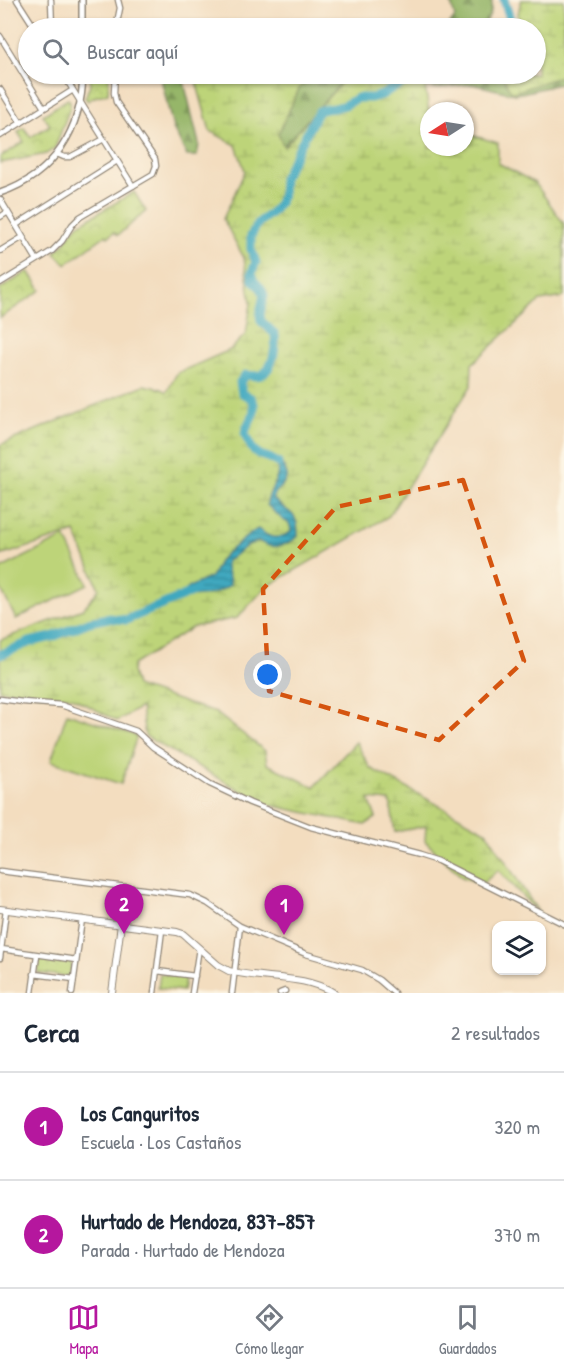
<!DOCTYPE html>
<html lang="es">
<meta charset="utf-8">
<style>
:root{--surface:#fff;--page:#f6f6f7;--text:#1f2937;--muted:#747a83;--line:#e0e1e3;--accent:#b5179e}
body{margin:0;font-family:"Patrick Hand",sans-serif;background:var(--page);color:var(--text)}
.controls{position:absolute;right:18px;bottom:18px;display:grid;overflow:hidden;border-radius:12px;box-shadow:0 2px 4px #0004}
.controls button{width:54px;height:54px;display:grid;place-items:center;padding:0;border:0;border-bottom:2px solid var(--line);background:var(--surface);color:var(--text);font:30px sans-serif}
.compass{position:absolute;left:420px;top:102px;width:54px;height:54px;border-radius:50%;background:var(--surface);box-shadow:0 2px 4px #0004;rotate:258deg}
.you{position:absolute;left:268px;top:675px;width:21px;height:21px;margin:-15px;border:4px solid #fff;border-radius:50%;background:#1a73e8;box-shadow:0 0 0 9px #1a73e833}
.badge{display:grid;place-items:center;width:39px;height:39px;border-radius:50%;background:var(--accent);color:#fff;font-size:20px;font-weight:700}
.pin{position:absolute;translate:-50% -50px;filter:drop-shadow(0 2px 3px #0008)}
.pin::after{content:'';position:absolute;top:32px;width:21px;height:18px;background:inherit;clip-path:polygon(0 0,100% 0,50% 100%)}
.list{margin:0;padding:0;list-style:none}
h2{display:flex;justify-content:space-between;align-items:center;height:78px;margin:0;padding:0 24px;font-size:26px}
h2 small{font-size:20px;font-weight:400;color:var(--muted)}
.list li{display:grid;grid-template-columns:39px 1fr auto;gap:18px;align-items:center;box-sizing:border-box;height:108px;padding:0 24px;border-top:2px solid var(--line)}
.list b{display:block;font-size:22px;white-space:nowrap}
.list p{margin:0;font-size:20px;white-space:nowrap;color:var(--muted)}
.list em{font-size:20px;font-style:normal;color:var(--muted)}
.icon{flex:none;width:33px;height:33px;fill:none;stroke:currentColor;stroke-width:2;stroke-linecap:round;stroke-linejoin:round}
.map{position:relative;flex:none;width:564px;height:993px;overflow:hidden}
.search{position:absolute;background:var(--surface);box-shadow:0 2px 4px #0004;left:18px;right:18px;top:18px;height:66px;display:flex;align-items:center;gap:15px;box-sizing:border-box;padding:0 21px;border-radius:33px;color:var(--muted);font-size:22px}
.sheet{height:294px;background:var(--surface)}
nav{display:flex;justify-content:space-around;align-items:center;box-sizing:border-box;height:84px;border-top:2px solid var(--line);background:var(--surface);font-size:16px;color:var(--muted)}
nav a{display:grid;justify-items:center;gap:3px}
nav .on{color:var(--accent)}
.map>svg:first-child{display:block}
.forest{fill:url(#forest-firs);stroke:#60704a;stroke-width:1.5}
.wetland{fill:url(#wetland-marsh);stroke:#748052;stroke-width:1.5}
.park{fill:url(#park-crowns);stroke:#748052;stroke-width:1.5}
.pitch{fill:#bdd479;stroke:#748052;stroke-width:1.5}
.water{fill:url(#water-rules);stroke:#356a75;stroke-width:1.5}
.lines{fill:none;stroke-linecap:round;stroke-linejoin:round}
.river{stroke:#3fa8bf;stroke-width:9}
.minor-casing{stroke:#8f8475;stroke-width:7}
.tertiary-casing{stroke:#8f8475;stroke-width:8}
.secondary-casing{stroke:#8f8475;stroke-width:8}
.minor{stroke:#fff;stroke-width:4.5}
.tertiary{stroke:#fff;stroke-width:5}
.secondary{stroke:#fff;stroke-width:6}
.marked{fill:none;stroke:#d5540f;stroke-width:4.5;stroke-dasharray:12 8;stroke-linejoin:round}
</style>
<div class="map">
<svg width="564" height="993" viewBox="0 0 564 993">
<defs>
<pattern id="forest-firs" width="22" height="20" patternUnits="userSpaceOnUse" patternTransform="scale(1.5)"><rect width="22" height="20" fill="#96b669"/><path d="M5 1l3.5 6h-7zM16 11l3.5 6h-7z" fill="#7b9457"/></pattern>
<pattern id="wetland-marsh" width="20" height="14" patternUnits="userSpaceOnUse" patternTransform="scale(1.5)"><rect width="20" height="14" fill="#bdd479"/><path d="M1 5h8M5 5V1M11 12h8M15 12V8" fill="none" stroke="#a3b669"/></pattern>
<pattern id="park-crowns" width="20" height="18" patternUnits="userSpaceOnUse" patternTransform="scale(1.5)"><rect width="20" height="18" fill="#bdd479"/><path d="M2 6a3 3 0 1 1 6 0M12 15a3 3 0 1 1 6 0" fill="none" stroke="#a3b669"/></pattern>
<pattern id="water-rules" width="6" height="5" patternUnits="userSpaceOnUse" patternTransform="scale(1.5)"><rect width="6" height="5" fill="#3fa8bf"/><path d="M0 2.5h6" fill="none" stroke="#35899b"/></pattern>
</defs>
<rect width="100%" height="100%" fill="#fcf5e5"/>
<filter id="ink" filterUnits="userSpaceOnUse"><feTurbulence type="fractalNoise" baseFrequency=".0167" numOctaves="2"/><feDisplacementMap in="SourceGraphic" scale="12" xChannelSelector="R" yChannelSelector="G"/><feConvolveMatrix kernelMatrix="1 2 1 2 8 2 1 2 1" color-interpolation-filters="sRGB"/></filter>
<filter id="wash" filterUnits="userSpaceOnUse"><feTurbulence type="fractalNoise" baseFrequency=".008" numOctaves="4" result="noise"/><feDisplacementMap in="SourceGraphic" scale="24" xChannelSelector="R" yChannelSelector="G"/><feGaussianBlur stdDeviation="1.35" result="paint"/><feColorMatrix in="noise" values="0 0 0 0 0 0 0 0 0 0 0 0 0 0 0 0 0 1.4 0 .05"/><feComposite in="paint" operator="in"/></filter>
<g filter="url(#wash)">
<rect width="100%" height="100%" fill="#f3ddbf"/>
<path class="forest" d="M 453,0 L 492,0 L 491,11 L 484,28 L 447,28 L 455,17 L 451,3 Z
M 564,68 L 564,83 L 522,93 L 514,94 L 472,84 L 435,88 L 427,87 L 425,74 L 536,74 Z
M 160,74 L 184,74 L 184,82 L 199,144 L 197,156 L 187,156 L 173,128 Z
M 319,74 L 349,74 L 283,147 L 278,134 L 300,87 Z"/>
<path class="wetland" d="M 521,0 L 564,0 L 564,75 L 512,93 L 504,79 L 507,74 L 536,74 L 536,28 L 521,28 L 518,14 Z
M 194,74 L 319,74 L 300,87 L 278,134 L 284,147 L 349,74 L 378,74 L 397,77 L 404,74 L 423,74 L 429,111 L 429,147 L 465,147 L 465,133 L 498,143 L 498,163 L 535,183 L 564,224 L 564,297 L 540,301 L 472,364 L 471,386 L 389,516 L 266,587 L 237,618 L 193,627 L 133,665 L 132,672 L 136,686 L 216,713 L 265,751 L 267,764 L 314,787 L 356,742 L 370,768 L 486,831 L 540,915 L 498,870 L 482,884 L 462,877 L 425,841 L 426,826 L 395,832 L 390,801 L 369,799 L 376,818 L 365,825 L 264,804 L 145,736 L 141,707 L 117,721 L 72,697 L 0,690 L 0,640 L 83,609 L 99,589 L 75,532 L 0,556 L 0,445 L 144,385 L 162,389 L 167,392 L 177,373 L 230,350 L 246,334 L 251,303 L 244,258 L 223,219 L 245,171 L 236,145 L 210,131 Z"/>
<path class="park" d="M 90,74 L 109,74 L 108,93 L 91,98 L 88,101 L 85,98 L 90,85 Z
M 68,99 L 70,101 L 70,107 L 55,148 L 46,154 L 0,163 L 0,157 L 24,142 L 18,132 L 24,128 L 31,137 L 50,125 L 43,115 Z
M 134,192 L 146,211 L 118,235 L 114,232 L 108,237 L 106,235 L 66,264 L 55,253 L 65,243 L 71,233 L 79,224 Z
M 29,271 L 41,290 L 0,318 L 0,289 Z
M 40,958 L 72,961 L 70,977 L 38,973 Z"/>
<path class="pitch" d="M 65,537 L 88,584 L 16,619 L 0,587 L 0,569 Z
M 67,713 L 137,736 L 121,784 L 51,761 Z
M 160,974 L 185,977 L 183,991 L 158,988 Z"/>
<path class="water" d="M 271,456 C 279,460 291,471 285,481 C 281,488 275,490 273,498 C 286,515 298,507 298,536 C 287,546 272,551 259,541 L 248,545 L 226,562 C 224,571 231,576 230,585 C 217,594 203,598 187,596 L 185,592 L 189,587 L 211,577 C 214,572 217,565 220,560 C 224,554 252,532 258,529 C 271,539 277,540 291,532 L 290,525 L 287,522 L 283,520 L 267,505 C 267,490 281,481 277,465 L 269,461 Z"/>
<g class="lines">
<path class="river" d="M 504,0 L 513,28
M 278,463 L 269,458 L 260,455 L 253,450 L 245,435 L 246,429 L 254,412 L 254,404 L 251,398 L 242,393 L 240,382 L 245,375 C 251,375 256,377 261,375 C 274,369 276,346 275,334 L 261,321 L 260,314 L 264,295 L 261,288 L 253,280 L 252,273 L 256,262 L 251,249 L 251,236 L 258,223 L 271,213 L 278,205 L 282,196 L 283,178 L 315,117 L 319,111 L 325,109 L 335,108 L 345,105 L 357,98 L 371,98 L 382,95 L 391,89 L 400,85 L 412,75 L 441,74
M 0,655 L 30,642 L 52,637 L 89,622 L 108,618 L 126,620 L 195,591"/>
</g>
</g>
<g filter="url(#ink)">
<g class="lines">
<g class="minor-casing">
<path id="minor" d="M 17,0 L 35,28
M 51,0 L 52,28
M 116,28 L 120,8 L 118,0
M 0,36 L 44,108
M 63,74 L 133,186
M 0,89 L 21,123
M 0,136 L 73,90
M 57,154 L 64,157 L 70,157 L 104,139
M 0,199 L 37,260
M 0,217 L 8,212
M 16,225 L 117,161
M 0,251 L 23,237
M 0,283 L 52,251 L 62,241 L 72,225 L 80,217 L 153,174 L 156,166 L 155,159 L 116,102 L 114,93 L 115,74
M 0,699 L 23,702 L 61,705 L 136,731 L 153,747 L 210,784 L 250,803 L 311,827 L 419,855 L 438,861 L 564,924
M 0,871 L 190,895 L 207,903 L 240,926 L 306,954 L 362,970 L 379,980 L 394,993
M 121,924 L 126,887
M 1,949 L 76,960
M 0,958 L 6,910
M 157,971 L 195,976
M 34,974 L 74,979
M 32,993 L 37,955
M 72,993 L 82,919
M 154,993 L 162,930
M 192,993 L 199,948
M 232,993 L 240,926
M 280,993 L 285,991"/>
</g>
<g class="tertiary-casing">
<path id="tertiary" d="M 82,0 L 82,28
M 0,193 C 54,175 82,129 83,74"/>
</g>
<g class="secondary-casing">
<path id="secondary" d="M 0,909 L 177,932 L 183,934 L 218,965 L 229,971 C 264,980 303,974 334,993
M 112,993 L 121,924"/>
</g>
<use href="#minor" class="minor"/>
<use href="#tertiary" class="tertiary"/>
<use href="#secondary" class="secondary"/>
</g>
</g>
<path class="marked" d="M 463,480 L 524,661 L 439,740 L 269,691 L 263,589 L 336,507 Z"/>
</svg>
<div class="controls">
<button><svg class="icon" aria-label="layers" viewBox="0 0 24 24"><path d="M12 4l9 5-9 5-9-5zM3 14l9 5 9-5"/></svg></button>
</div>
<svg class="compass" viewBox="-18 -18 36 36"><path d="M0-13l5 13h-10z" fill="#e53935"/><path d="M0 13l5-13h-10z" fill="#747a83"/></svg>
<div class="you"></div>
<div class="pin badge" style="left:284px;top:935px">1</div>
<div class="pin badge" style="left:124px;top:934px">2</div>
<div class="search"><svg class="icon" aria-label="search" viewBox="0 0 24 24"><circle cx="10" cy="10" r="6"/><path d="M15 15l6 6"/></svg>Buscar aquí</div>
</div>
<section class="sheet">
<h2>Cerca<small>2 resultados</small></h2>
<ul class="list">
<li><span class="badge">1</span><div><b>Los Canguritos</b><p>Escuela · Los Castaños</p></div><em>320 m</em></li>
<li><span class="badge">2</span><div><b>Hurtado de Mendoza, 837-857</b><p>Parada · Hurtado de Mendoza</p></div><em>370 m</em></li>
</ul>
</section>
<nav>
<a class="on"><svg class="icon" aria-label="map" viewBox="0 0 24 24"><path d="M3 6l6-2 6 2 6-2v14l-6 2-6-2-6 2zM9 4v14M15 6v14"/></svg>Mapa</a>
<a><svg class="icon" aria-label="directions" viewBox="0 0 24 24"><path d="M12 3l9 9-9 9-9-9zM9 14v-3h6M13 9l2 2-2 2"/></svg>Cómo llegar</a>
<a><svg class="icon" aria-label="saved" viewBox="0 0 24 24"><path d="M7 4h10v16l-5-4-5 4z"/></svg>Guardados</a>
</nav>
